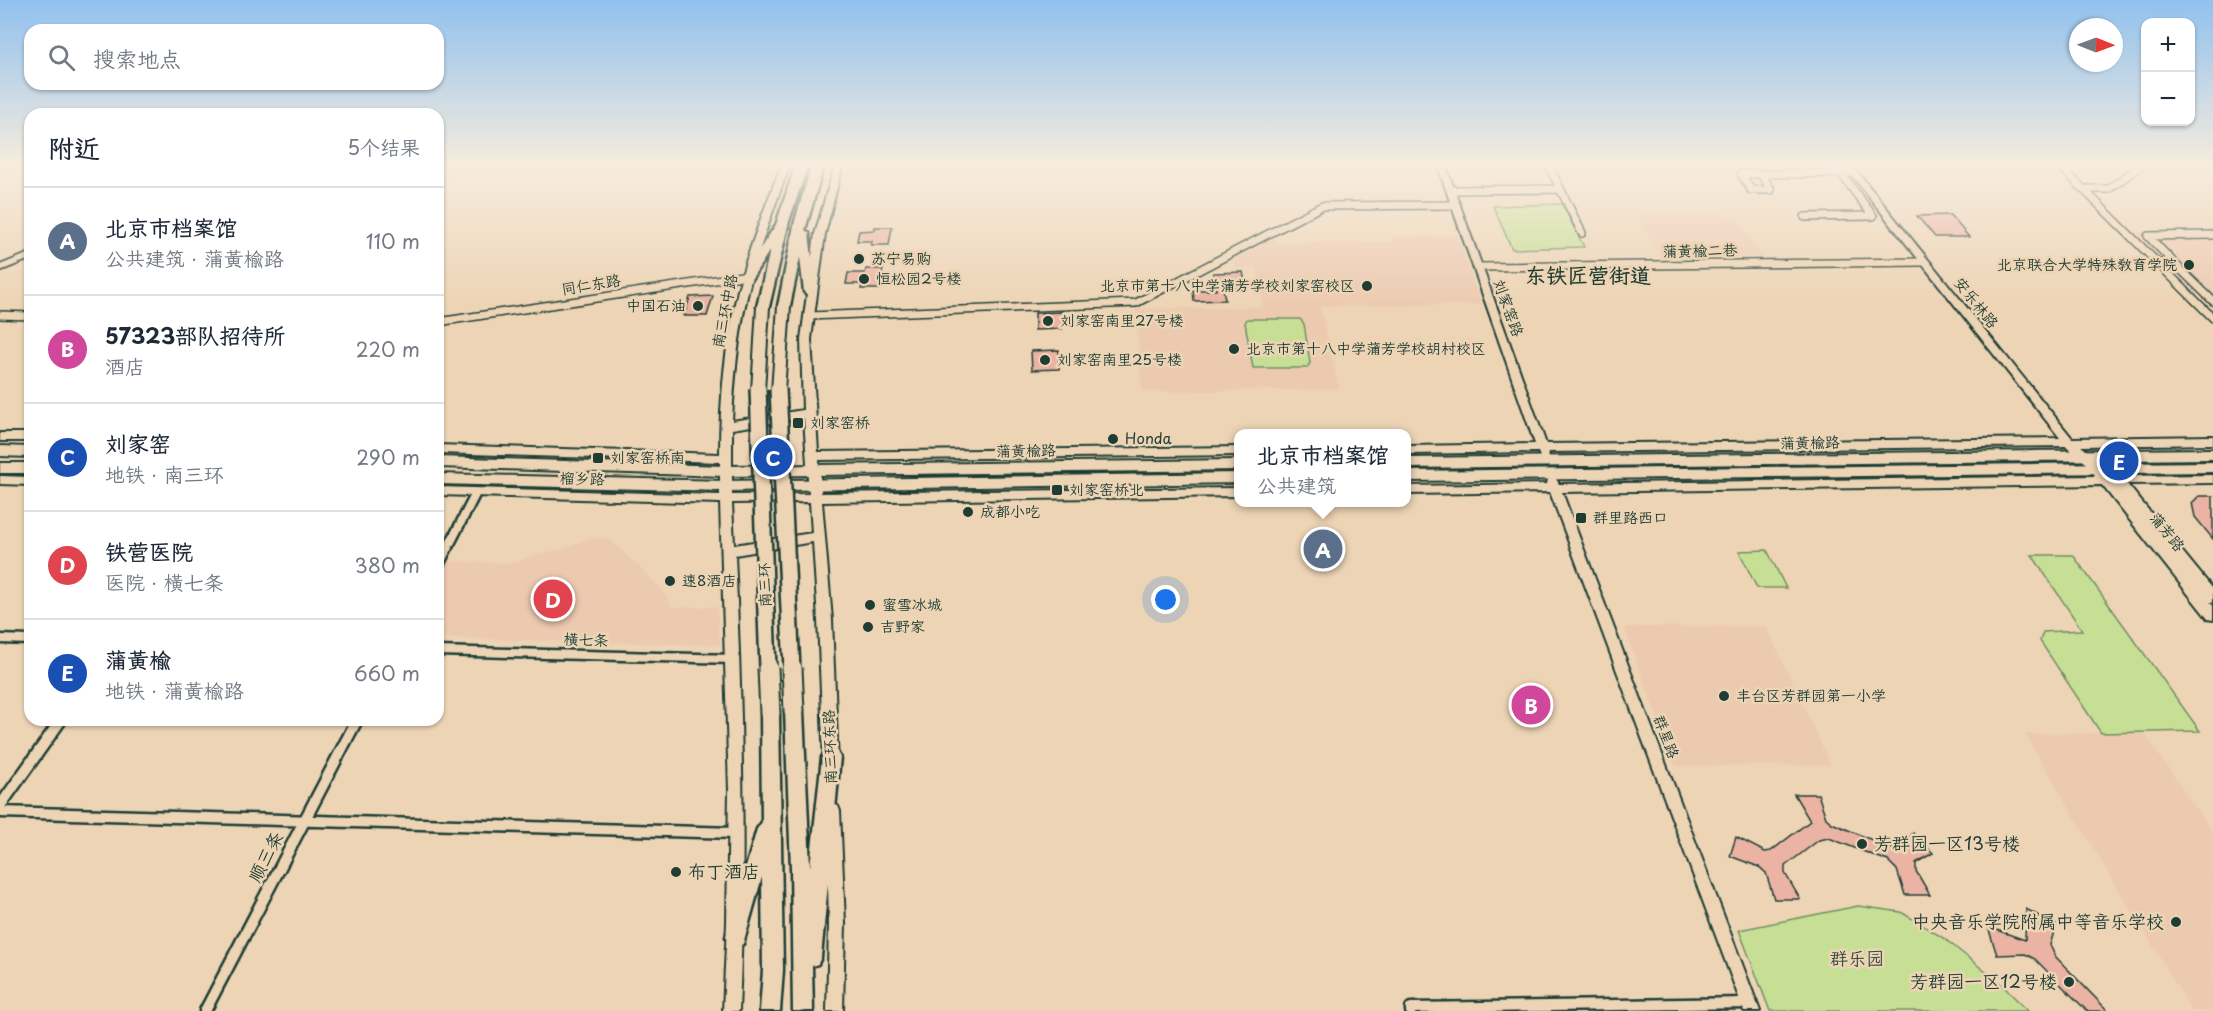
<!DOCTYPE html>
<html lang="zh">
<meta charset="utf-8">
<style>
:root{--surface:#fff;--page:#f2f2f3;--text:#1f2937;--muted:#747a83;--line:#e0e1e3;--accent:#0f766e}
body{margin:0;font-family:"Playpen Sans","LXGW WenKai TC",sans-serif;background:var(--page);color:var(--text)}
.controls{position:absolute;right:18px;top:18px;display:grid;overflow:hidden;border-radius:12px;box-shadow:0 2px 4px #0004}
.controls button{width:54px;height:54px;display:grid;place-items:center;padding:0;border:0;border-bottom:2px solid var(--line);background:var(--surface);color:var(--text);font:30px sans-serif}
.compass{position:absolute;left:2069px;top:18px;width:54px;height:54px;border-radius:50%;background:var(--surface);box-shadow:0 2px 4px #0004;rotate:91deg}
.you{position:absolute;left:1166px;top:600px;width:21px;height:21px;margin:-15px;border:4px solid #fff;border-radius:50%;background:#1a73e8;box-shadow:0 0 0 9px #1a73e833}
.badge{display:grid;place-items:center;width:39px;height:39px;border-radius:50%;background:var(--accent);color:#fff;font-size:20px;font-weight:700}
.pin{position:absolute;translate:-50% -50%;border:3px solid #fff;box-shadow:0 2px 6px #0006}
.popup{position:absolute;left:1234px;top:429px;width:177px;height:78px;box-sizing:border-box;display:grid;place-content:center;border-radius:12px;background:var(--surface);filter:drop-shadow(0 2px 4px #0005);font-size:20px;white-space:nowrap;color:var(--muted)}
.popup b{font-size:22px;color:var(--text)}
.popup::after{content:'';position:absolute;left:50%;top:100%;margin-left:-12px;border:12px solid transparent;border-top-color:var(--surface)}
.list{margin:0;padding:0;list-style:none}
h2{display:flex;justify-content:space-between;align-items:center;height:78px;margin:0;padding:0 24px;font-size:26px}
h2 small{font-size:20px;font-weight:400;color:var(--muted)}
.list li{display:grid;grid-template-columns:39px 1fr auto;gap:18px;align-items:center;box-sizing:border-box;height:108px;padding:0 24px;border-top:2px solid var(--line)}
.list b{display:block;font-size:22px;white-space:nowrap}
.list p{margin:0;font-size:20px;white-space:nowrap;color:var(--muted)}
.list em{font-size:20px;font-style:normal;color:var(--muted)}
.icon{flex:none;width:33px;height:33px;fill:none;stroke:currentColor;stroke-width:2;stroke-linecap:round;stroke-linejoin:round}
.map{position:relative;flex:none;width:2213px;height:1011px;overflow:hidden}
.search{position:absolute;background:var(--surface);box-shadow:0 2px 4px #0004;left:24px;top:24px;width:420px;height:66px;display:flex;align-items:center;gap:15px;box-sizing:border-box;padding:0 21px;border-radius:18px;color:var(--muted);font-size:22px}
.panel{position:absolute;background:var(--surface);box-shadow:0 2px 4px #0004;left:24px;top:108px;width:420px;height:618px;border-radius:18px}
.map>svg:first-child{display:block}
.built{fill:#eccab0}
.green{fill:#c6df95;stroke:#728e64;stroke-width:1.5}
.building{fill:#ebb3a3;stroke:#1f3d34;stroke-width:1.5}
.lines{fill:none;stroke-linecap:round;stroke-linejoin:round}
.street-far2-casing{stroke:#1f3d34;stroke-width:10}
.street-far1-casing{stroke:#1f3d34;stroke-width:13}
.street-casing{stroke:#1f3d34;stroke-width:15}
.secondary-casing{stroke:#1f3d34;stroke-width:4}
.primary-casing{stroke:#1f3d34;stroke-width:4}
.highway-casing{stroke:#1f3d34;stroke-width:5}
.street-far2{stroke:#edd4b5;stroke-width:7}
.street-far1{stroke:#edd4b5;stroke-width:8}
.street{stroke:#edd4b5;stroke-width:10}
.secondary{fill:#edd4b5;fill-rule:evenodd}
.primary{fill:#edd4b5;fill-rule:evenodd}
.highway{fill:#edd4b5;fill-rule:evenodd}
.highway-bridge-far2-casing{stroke:#1f3d34;stroke-width:16;stroke-linecap:butt}
.highway-bridge-far1-casing{stroke:#1f3d34;stroke-width:20;stroke-linecap:butt}
.highway-bridge-casing{stroke:#1f3d34;stroke-width:23;stroke-linecap:butt}
.highway-bridge-far2{stroke:#edd4b5;stroke-width:12}
.highway-bridge-far1{stroke:#edd4b5;stroke-width:15}
.highway-bridge{stroke:#edd4b5;stroke-width:19}
.poi-dot{fill:#1f3d34;stroke:#edd4b5;stroke-width:2}
.labels{text-anchor:middle;stroke-width:5;stroke-linejoin:round;paint-order:stroke}
.street-label{font-size:15px;fill:#1f3d34;stroke:#edd4b5}
.poi-label{font-size:15px;fill:#1f3d34;stroke:#edd4b5;text-anchor:start}
.near-poi-label{font-size:18px;fill:#1f3d34;stroke:#edd4b5;text-anchor:start}
.near-street-label{font-size:18px;fill:#1f3d34;stroke:#edd4b5}
.near-park-label{font-size:18px;fill:#304d3e;stroke:#edd4b5}
.district-label{font-size:21px;font-weight:bold;fill:#1f3d34;stroke:#edd4b5}
</style>
<div class="map">
<svg width="2213" height="1011" viewBox="0 0 2213 1011">
<rect width="100%" height="100%" fill="#edd4b5"/>
<filter id="ink" filterUnits="userSpaceOnUse"><feTurbulence type="fractalNoise" baseFrequency=".0167" numOctaves="2"/><feDisplacementMap in="SourceGraphic" scale="12" xChannelSelector="R" yChannelSelector="G"/><feConvolveMatrix kernelMatrix="1 2 1 2 8 2 1 2 1" color-interpolation-filters="sRGB"/></filter>
<g filter="url(#ink)">
<path class="built" d="M 1735,214 L 1762,257 L 1660,258 L 1637,215 Z
M 2213,231 L 2213,311 L 2174,272 L 2156,259 L 2128,232 Z
M 1458,236 L 1481,304 L 1320,306 L 1339,389 L 1142,392 L 1136,309 L 1263,307 L 1257,268 L 1235,268 L 1234,257 L 1275,238 L 1276,243 L 1393,242 L 1392,237 Z
M 588,538 L 608,538 L 651,578 L 663,591 L 672,607 L 717,607 L 720,645 L 438,638 L 438,580 L 448,561 L 516,563 L 527,557 L 568,548 Z
M 1766,626 L 1831,765 L 1675,766 L 1624,627 Z
M 2143,732 L 2213,833 L 2213,1011 L 2192,1011 L 2025,734 Z"/>
<path class="green" d="M 1562,204 L 1584,247 L 1512,249 L 1493,206 Z
M 1247,319 L 1300,319 L 1304,324 L 1310,363 L 1307,368 L 1253,368 L 1245,323 Z
M 1767,550 L 1786,588 L 1757,588 L 1739,551 Z
M 2032,555 L 2073,555 L 2200,731 L 2101,733 L 2040,641 L 2043,632 L 2082,630 Z
M 1858,906 L 1901,912 L 1945,939 L 2002,985 L 2028,1011 L 1770,1011 L 1739,930 Z"/>
<path class="building" d="M 1950,215 L 1969,237 L 1935,237 L 1917,216 Z
M 875,227 L 892,227 L 889,245 L 871,245 L 872,241 L 857,241 L 859,231 L 875,230 Z
M 866,269 L 883,269 L 879,289 L 861,289 L 862,284 L 846,284 L 848,273 L 865,273 Z
M 1243,272 L 1246,287 L 1223,288 L 1225,300 L 1194,301 L 1193,290 L 1216,290 L 1213,273 Z
M 713,296 L 707,316 L 684,316 L 690,297 Z
M 1062,312 L 1062,329 L 1035,330 L 1035,313 Z
M 1059,350 L 1059,369 L 1032,370 L 1031,351 Z
M 2199,496 L 2213,496 L 2213,539 L 2195,517 L 2192,503 Z
M 1794,794 L 1818,794 L 1826,818 L 1832,823 L 1893,849 L 1899,848 L 1913,833 L 1933,853 L 1916,863 L 1916,871 L 1930,895 L 1905,895 L 1897,870 L 1888,861 L 1829,838 L 1819,840 L 1785,866 L 1785,873 L 1800,899 L 1774,899 L 1766,873 L 1759,867 L 1730,856 L 1736,837 L 1765,852 L 1771,851 L 1810,821 Z
M 2026,909 L 2056,925 L 2050,945 L 2055,956 L 2108,1011 L 2087,1011 L 2035,959 L 2025,954 L 1997,955 L 1988,927 L 2025,940 Z"/>
<g class="lines">
<g class="street-far2-casing">
<path id="street-far2" d="M 1548,164 L 1582,233
M 2058,164 L 2213,318
M 1741,174 L 1761,174 L 1771,190 L 1751,190 Z
M 1761,174 L 1854,173
M 2083,189 L 2109,189 L 2143,164
M 1450,190 L 1560,189
M 1805,217 L 1873,216 L 1834,164
M 2173,262 L 2213,301
M 2157,263 L 2173,262 L 2148,236 L 2213,235
M 1478,267 L 1923,262
M 0,315 L 30,316
M 809,316 L 1136,303 L 1322,206 L 1456,205
M 438,322 L 748,275"/>
</g>
<g class="street-far1-casing">
<path id="street-far1" d="M 438,567 L 476,493
M 0,639 L 30,640
M 438,651 L 733,659"/>
</g>
<g class="street-casing">
<path id="street" d="M 0,806 L 61,720
M 0,812 L 735,833
M 205,1011 L 357,720
M 1411,1011 L 1411,1008 L 1749,1003"/>
</g>
<g class="secondary-casing">
<path id="secondary" d="M 782,164 L 790,164 C 775,206 758,248 748,292 C 738,334 734,378 732,421 L 803,410 L 801,339 L 815,234 L 835,164 L 843,164 L 825,234 L 811,339 L 818,452 L 1239,447 L 1239,455 L 819,460 L 821,493 L 1239,488 L 1239,496 L 822,502 L 832,620 L 838,764 L 836,768 L 831,770 L 826,768 L 824,764 L 818,620 L 813,542 L 735,555 C 742,707 746,859 739,1011 L 723,1011 L 727,923 L 729,790 L 720,503 L 438,495 L 438,487 L 720,495 L 720,462 L 438,453 L 438,445 L 720,454 C 720,400 725,343 738,290 C 749,247 766,205 782,164 ZM 804,418 L 809,494 L 732,495 L 732,429 ZM 810,502 L 812,533 L 734,545 L 732,503 Z
M 1437,164 L 1445,164 L 1546,444 L 2060,438 L 1843,164 L 1851,164 L 2072,438 L 2213,436 L 2213,444 L 2081,446 L 2090,453 L 2109,476 L 2115,474 L 2120,476 L 2213,475 L 2213,483 L 2127,484 L 2213,589 L 2213,603 L 2210,602 L 2213,606 L 2213,620 L 2208,619 L 2102,485 L 1562,492 L 1760,1011 L 1744,1011 L 1550,492 L 1407,494 L 1407,486 L 1547,484 L 1548,479 L 1556,479 L 1559,484 L 2096,476 L 2082,459 L 2066,446 L 1549,452 L 1548,457 L 1540,457 L 1538,452 L 1407,454 L 1407,446 L 1535,444 Z
M 30,253 L 30,259 L 0,271 L 0,265 Z
M 0,433 L 30,433 L 30,441 L 0,441 Z
M 0,476 L 30,477 L 30,485 L 0,484 Z
M 833,804 L 838,806 L 840,811 L 845,923 L 843,1011 L 827,1011 L 829,923 L 826,811 L 828,806 Z"/>
</g>
<g class="primary-casing">
<path id="primary" d="M 0,446 L 30,447 L 30,457 L 0,456 Z
M 2213,449 L 2213,459 L 1407,468 L 1407,458 Z
M 438,457 L 725,466 L 1239,460 L 1239,470 L 725,476 L 438,467 Z
M 2213,462 L 2213,472 L 1407,481 L 1407,471 Z
M 0,463 L 30,463 L 30,473 L 0,473 Z
M 1239,473 L 1239,483 L 725,491 L 438,484 L 438,474 L 725,481 Z"/>
</g>
<g class="highway-casing">
<path id="highway" d="M 796,164 L 808,164 L 789,221 L 769,307 L 763,311 L 757,307 L 770,250 L 752,278 L 748,279 L 742,275 L 776,225 Z
M 812,164 L 824,164 L 805,230 L 809,233 L 816,292 L 810,296 L 804,292 L 800,257 L 790,306 L 784,310 L 778,306 L 795,221 Z
M 794,704 L 800,706 L 803,711 L 810,867 L 822,757 L 825,752 L 831,749 L 837,752 L 840,757 L 821,957 L 818,964 L 812,966 L 813,1011 L 793,1011 L 791,868 L 785,711 L 788,706 Z
M 770,707 L 776,709 L 779,714 L 783,970 L 780,1011 L 760,1011 L 763,970 L 762,877 L 743,944 L 736,947 L 729,944 L 726,937 L 757,829 L 762,822 L 761,714 L 764,709 Z"/>
</g>
<use href="#street-far2" class="street-far2"/>
<use href="#street-far1" class="street-far1"/>
<use href="#street" class="street"/>
<use href="#secondary" class="secondary"/>
<use href="#primary" class="primary"/>
<use href="#highway" class="highway"/>
<g class="highway-bridge-far2-casing">
<path id="highway-bridge-far2" d="M 758,391 L 763,307
M 778,391 L 784,306"/>
</g>
<g class="highway-bridge-far1-casing">
<path id="highway-bridge-far1" d="M 758,389 L 768,669
M 778,389 L 792,669"/>
</g>
<g class="highway-bridge-casing">
<path id="highway-bridge" d="M 768,668 L 770,714
M 792,668 L 794,711"/>
</g>
<use href="#highway-bridge-far2" class="highway-bridge-far2"/>
<use href="#highway-bridge-far1" class="highway-bridge-far1"/>
<use href="#highway-bridge" class="highway-bridge"/>
</g>
</g>
<linearGradient id="sky" x2="0" y2="1"><stop stop-color="#90c1ee"/><stop offset="0.54" stop-color="#f7ecde"/><stop offset="1" stop-color="#f7ecde" stop-opacity="0"/></linearGradient>
<rect width="2213" height="305" fill="url(#sky)"/>
<g class="poi-dot">
<circle cx="859" cy="259" r="6"/>
<circle cx="2189" cy="265" r="6"/>
<circle cx="864" cy="279" r="6"/>
<circle cx="1367" cy="286" r="6"/>
<circle cx="698" cy="306" r="6"/>
<circle cx="1048" cy="321" r="6"/>
<circle cx="1234" cy="349" r="6"/>
<circle cx="1045" cy="360" r="6"/>
<rect x="792" y="417" width="12" height="12" rx="3"/>
<circle cx="1113" cy="439" r="6"/>
<rect x="592" y="452" width="12" height="12" rx="3"/>
<rect x="1051" y="484" width="12" height="12" rx="3"/>
<circle cx="968" cy="512" r="6"/>
<rect x="1575" y="512" width="12" height="12" rx="3"/>
<circle cx="670" cy="581" r="6"/>
<circle cx="870" cy="605" r="6"/>
<circle cx="868" cy="627" r="6"/>
<circle cx="1724" cy="696" r="6"/>
<circle cx="1862" cy="844" r="6"/>
<circle cx="676" cy="872" r="6"/>
<circle cx="2176" cy="922" r="6"/>
<circle cx="2069" cy="982" r="6"/>
</g>
<g class="labels">
<g class="street-label">
<text transform="translate(1700 251) rotate(-1)" y="5">蒲黄榆二巷</text>
<text transform="translate(591 285) rotate(-9)" y="5">同仁东路</text>
<text transform="translate(1976 303) rotate(51)" y="5">安乐林路</text>
<text transform="translate(1508 308) rotate(70)" y="5">刘家窑路</text>
<text transform="translate(725 311) rotate(-79)" y="5">南三环中路</text>
<text transform="translate(1810 443) rotate(-1)" y="5">蒲黄榆路</text>
<text transform="translate(1026 451) rotate(-1)" y="5">蒲黄榆路</text>
<text transform="translate(582 479) rotate(1)" y="5">榴乡路</text>
<text transform="translate(2167 532) rotate(51)" y="5">蒲芳路</text>
<text transform="translate(765 585) rotate(-92)" y="5">南三环</text>
<text transform="translate(586 640) rotate(2)" y="5">横七条</text>
<text transform="translate(1666 737) rotate(69)" y="5">群星路</text>
<text transform="translate(830 747) rotate(-92)" y="5">南三环东路</text>
</g>
<g class="poi-label">
<text x="871" y="264">苏宁易购</text>
<text x="2177" y="270" text-anchor="end">北京联合大学特殊教育学院</text>
<text x="876" y="284">恒松园2号楼</text>
<text x="1355" y="291" text-anchor="end">北京市第十八中学蒲芳学校刘家窑校区</text>
<text x="686" y="311" text-anchor="end">中国石油</text>
<text x="1060" y="326">刘家窑南里27号楼</text>
<text x="1246" y="354">北京市第十八中学蒲芳学校胡村校区</text>
<text x="1057" y="365">刘家窑南里25号楼</text>
<text x="810" y="428">刘家窑桥</text>
<text x="1125" y="444">Honda</text>
<text x="610" y="463">刘家窑桥南</text>
<text x="1069" y="495">刘家窑桥北</text>
<text x="980" y="517">成都小吃</text>
<text x="1593" y="523">群里路西口</text>
<text x="682" y="586">速8酒店</text>
<text x="882" y="610">蜜雪冰城</text>
<text x="880" y="632">吉野家</text>
<text x="1736" y="701">丰台区芳群园第一小学</text>
</g>
<g class="near-poi-label">
<text x="1874" y="850">芳群园一区13号楼</text>
<text x="688" y="878">布丁酒店</text>
<text x="2164" y="928" text-anchor="end">中央音乐学院附属中等音乐学校</text>
<text x="2057" y="988" text-anchor="end">芳群园一区12号楼</text>
</g>
<g class="near-street-label">
<text transform="translate(266 857) rotate(-63)" y="6">顺三条</text>
</g>
<g class="near-park-label">
<text x="1857" y="965">群乐园</text>
</g>
<g class="district-label">
<text x="1588" y="283">东铁匠营街道</text>
</g>
</g>
</svg>
<div class="controls">
<button>+</button>
<button>−</button>
</div>
<svg class="compass" viewBox="-18 -18 36 36"><path d="M0-13l5 13h-10z" fill="#e53935"/><path d="M0 13l5-13h-10z" fill="#747a83"/></svg>
<div class="you"></div>
<div class="pin badge" style="left:1323px;top:549px;background:#5c6f8a">A</div>
<div class="popup"><b>北京市档案馆</b>公共建筑</div>
<div class="pin badge" style="left:1531px;top:705px;background:#d1479c">B</div>
<div class="pin badge" style="left:773px;top:457px;background:#1a4fb4">C</div>
<div class="pin badge" style="left:553px;top:599px;background:#e0444e">D</div>
<div class="pin badge" style="left:2119px;top:461px;background:#1a4fb4">E</div>
<div class="search"><svg class="icon" aria-label="search" viewBox="0 0 24 24"><circle cx="10" cy="10" r="6"/><path d="M15 15l6 6"/></svg>搜索地点</div>
<section class="panel">
<h2>附近<small>5个结果</small></h2>
<ul class="list">
<li><span class="badge" style="background:#5c6f8a">A</span><div><b>北京市档案馆</b><p>公共建筑 · 蒲黄榆路</p></div><em>110 m</em></li>
<li><span class="badge" style="background:#d1479c">B</span><div><b>57323部队招待所</b><p>酒店</p></div><em>220 m</em></li>
<li><span class="badge" style="background:#1a4fb4">C</span><div><b>刘家窑</b><p>地铁 · 南三环</p></div><em>290 m</em></li>
<li><span class="badge" style="background:#e0444e">D</span><div><b>铁营医院</b><p>医院 · 横七条</p></div><em>380 m</em></li>
<li><span class="badge" style="background:#1a4fb4">E</span><div><b>蒲黄榆</b><p>地铁 · 蒲黄榆路</p></div><em>660 m</em></li>
</ul>
</section>
</div>
